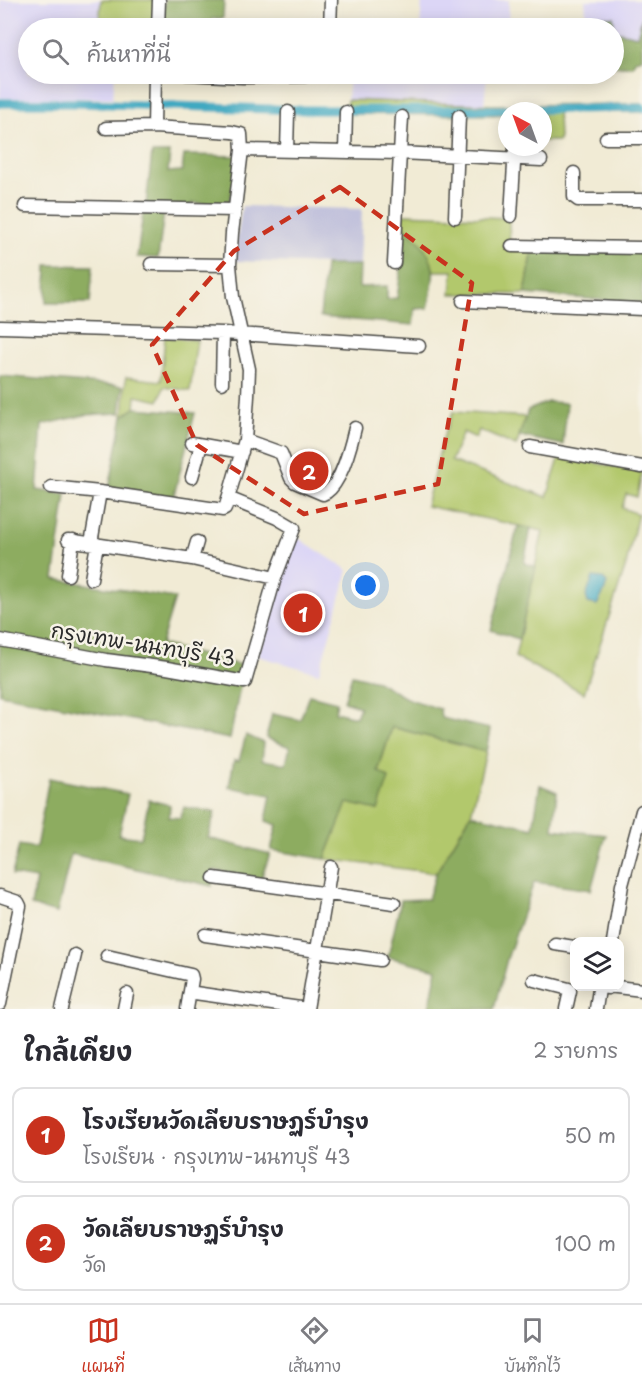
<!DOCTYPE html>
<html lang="th">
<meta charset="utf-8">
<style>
:root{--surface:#fff;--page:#f2f2f3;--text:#2b2b33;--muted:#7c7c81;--line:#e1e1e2;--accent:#c8321e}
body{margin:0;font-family:"Playpen Sans","Playpen Sans Thai",sans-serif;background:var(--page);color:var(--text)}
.controls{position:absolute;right:18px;bottom:18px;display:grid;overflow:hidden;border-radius:12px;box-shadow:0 3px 15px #0003}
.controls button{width:54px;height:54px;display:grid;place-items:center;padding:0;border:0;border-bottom:2px solid var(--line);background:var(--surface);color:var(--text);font:30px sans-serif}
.compass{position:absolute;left:498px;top:102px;width:54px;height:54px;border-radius:50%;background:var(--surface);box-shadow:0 3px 15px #0003;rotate:319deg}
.you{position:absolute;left:366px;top:586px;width:21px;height:21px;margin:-15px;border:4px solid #fff;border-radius:50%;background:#1a73e8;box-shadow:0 0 0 9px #1a73e833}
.badge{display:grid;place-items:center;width:39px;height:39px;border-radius:50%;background:var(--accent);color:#fff;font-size:20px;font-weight:700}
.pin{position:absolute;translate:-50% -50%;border:3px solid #fff;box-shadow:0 2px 6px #0006}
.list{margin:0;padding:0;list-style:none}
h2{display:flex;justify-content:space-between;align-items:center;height:78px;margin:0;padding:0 24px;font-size:26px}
h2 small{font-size:20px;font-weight:400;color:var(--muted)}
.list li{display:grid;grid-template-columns:39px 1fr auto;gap:18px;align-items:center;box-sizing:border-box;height:96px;margin:0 12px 12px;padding:0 12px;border:2px solid var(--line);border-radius:12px}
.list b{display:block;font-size:22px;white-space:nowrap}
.list p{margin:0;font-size:20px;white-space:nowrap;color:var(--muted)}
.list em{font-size:20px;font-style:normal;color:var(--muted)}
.icon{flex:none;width:33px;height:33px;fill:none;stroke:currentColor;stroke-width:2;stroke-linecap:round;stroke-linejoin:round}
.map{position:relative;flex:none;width:642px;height:1009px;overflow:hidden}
.search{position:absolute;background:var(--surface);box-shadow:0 3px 15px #0003;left:18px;right:18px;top:18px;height:66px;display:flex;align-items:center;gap:15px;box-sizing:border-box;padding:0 21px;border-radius:33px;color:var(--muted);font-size:22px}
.sheet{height:294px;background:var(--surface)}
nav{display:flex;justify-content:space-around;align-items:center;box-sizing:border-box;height:84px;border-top:2px solid var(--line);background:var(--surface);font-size:16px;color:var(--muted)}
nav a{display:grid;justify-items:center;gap:3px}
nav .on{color:var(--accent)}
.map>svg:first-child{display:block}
.built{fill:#dcd6f6}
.industrial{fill:#c2c2dc}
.green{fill:#b2c86c;stroke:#6e7a4c;stroke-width:1.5}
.forest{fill:#8dac60;stroke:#5c6c46;stroke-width:1.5}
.water{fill:#41a9c1;stroke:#366a76;stroke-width:1.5}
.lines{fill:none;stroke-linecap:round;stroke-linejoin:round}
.canal{stroke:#41a9c1;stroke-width:9}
.minor-casing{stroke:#494844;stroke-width:15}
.minor{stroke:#fff;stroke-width:12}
.marked{fill:none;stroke:#c8321e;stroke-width:4.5;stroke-dasharray:12 8;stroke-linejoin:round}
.labels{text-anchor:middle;stroke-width:5;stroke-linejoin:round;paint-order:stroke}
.street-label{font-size:21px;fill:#2b2b2b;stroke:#f7f3e8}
</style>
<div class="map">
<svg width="642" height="1009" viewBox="0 0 642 1009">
<rect width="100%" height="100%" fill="#f7f3e8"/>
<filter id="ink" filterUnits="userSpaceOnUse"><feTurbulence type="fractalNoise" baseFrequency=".0167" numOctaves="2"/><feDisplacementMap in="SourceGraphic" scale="12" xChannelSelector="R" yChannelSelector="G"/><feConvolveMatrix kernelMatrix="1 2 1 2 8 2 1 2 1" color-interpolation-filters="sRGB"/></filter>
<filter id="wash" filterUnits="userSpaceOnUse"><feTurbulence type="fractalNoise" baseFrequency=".008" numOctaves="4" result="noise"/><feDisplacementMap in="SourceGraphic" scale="24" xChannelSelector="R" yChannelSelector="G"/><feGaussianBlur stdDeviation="1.35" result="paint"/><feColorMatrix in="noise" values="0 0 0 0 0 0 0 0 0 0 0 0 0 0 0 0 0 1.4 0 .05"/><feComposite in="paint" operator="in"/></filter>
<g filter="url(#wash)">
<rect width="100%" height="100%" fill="#f1ebd5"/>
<path class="built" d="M 0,0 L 101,0 L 99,28 L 28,28 L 28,74 L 115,74 L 113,98 L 0,98 Z
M 422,0 L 509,0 L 508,28 L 420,28 Z
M 585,0 L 642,0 L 642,18 L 637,36 L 615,31 L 612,17 L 586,16 Z
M 349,74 L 487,74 L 484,105 L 347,100 Z
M 295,536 L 348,570 L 319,673 L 257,656 Z"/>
<path class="industrial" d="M 242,206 L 362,209 L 360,265 L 234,261 Z"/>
<path class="green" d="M 101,0 L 157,0 L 154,28 L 99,28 Z
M 347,100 L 493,105 L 642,104 L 642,112 L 558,112 L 559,141 L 543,141 L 543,111 L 507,111 L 507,115 L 352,114 L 346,106 Z
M 403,214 L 509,218 L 510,249 L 533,249 L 525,294 L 451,294 L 453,271 L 434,271 C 426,249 421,241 403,226 Z
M 165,337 L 197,340 L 190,391 L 164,387 L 159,401 L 136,396 L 135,408 L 123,416 L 126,377 L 161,381 Z
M 453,412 L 527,417 L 516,446 L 479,430 L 476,438 L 463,432 L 451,461 L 547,497 L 560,456 L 642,472 L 637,497 L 626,494 L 622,508 L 638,514 L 626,565 L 584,693 L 515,657 L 543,531 L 426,506 L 443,438 Z
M 392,727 L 486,752 L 471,814 L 436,873 L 325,859 L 347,802 L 378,810 L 378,772 Z"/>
<path class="forest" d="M 165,0 L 224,0 L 223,18 L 212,19 L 211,28 L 188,28 L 188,21 L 163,24 Z
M 586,16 L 613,17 L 615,31 L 637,36 L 642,18 L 642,58 L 635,60 L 633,66 L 614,66 L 614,28 L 586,28 Z
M 152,153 L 170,153 L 168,172 L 182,171 L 184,155 L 237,156 L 235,180 L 228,205 L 192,203 L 189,207 L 146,205 Z
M 164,213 L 158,258 L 137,257 L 143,214 Z
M 403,226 C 417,238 430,250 433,269 C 435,279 430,297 428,308 L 415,309 L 413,325 L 320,317 L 325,265 L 360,265 L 359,287 L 387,286 L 387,299 L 397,298 L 401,270 Z
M 533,249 L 642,252 L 642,303 L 525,294 Z
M 47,265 L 93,266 L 90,303 L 46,303 Z
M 0,376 L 123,386 L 120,413 L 85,415 L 42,425 L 37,490 L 66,494 L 54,579 L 175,598 L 161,644 L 244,666 L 230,739 L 0,694 Z
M 548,402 L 567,403 L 563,445 L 519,436 L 528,410 Z
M 135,408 L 195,413 L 173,499 L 109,489 L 123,416 Z
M 518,526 L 531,528 L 524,563 L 536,567 L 519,639 L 491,630 Z
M 352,675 L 377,681 L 406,698 L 440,709 L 441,718 L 490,729 L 486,752 L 392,727 L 378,771 L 389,778 L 378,810 L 347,803 L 325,859 L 271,850 L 277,825 L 266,821 L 271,795 L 229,787 L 234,760 L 239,761 L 246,735 L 264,743 L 262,760 L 286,764 L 290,747 L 266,738 L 272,714 L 300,720 L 309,695 L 337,702 L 335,712 L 356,717 L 360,707 L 344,701 Z
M 49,778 L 128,794 L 119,835 L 141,838 L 149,800 L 170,805 L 169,817 L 180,818 L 184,807 L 215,812 L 208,838 L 270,854 L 261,879 L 214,870 L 212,886 L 71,854 L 57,913 L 31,906 L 36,879 L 12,875 L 19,845 L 36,848 Z
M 540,785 L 557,792 L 553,829 L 606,835 L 591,890 L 534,882 L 507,959 L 494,1009 L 429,1009 L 437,969 L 388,957 L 401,900 L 428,899 L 436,873 L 471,814 L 533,828 Z"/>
<path class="water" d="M 593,577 L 602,578 L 607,583 L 604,592 L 597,605 L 588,603 L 586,596 Z"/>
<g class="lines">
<path class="canal" d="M 0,103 L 75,103 L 306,110 L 489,110 L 642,108"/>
</g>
</g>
<g filter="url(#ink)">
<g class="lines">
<g class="minor-casing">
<path id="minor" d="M 158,28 L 159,0
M 330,28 L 331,0
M 186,74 L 243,77 L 305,76
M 154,127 L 155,74
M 606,138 L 642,138
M 242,150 L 400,153 L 541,160
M 287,151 L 288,112
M 345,152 L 346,112
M 574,173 L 574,197 L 578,200 L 642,200
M 25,206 L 235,210
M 511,216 L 515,147
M 455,217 L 459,116
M 512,246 L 642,248
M 394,263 L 402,117
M 151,264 L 230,265
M 463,301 L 642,309
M 0,327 L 223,333 L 419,346
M 222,383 L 223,333
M 245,440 L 281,453 L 291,478 L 295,482 L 323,494 C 340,489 351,445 355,428
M 192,443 L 242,452
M 530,447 L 642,467
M 192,477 L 201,445
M 51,487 L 100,492 L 223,510 L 225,509 L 245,440 L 248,396 L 249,369 L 233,297 L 230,265 L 232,233 L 242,150 L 241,134 L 232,132 L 154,127 L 106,128
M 68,540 L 192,559 L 275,578
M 91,543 L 100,492
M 192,559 L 197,542
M 68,575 L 73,540
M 91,579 L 97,544
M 0,640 L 106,660 L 167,668 L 245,682 L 275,578 L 294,528 L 277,518 L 228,498
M 214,878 L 394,903
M 0,896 L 18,902 L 20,906 L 0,1004
M 205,935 L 380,960
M 613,942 L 622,885 L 642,811
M 555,944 L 574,947
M 107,956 L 191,975 L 192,979 L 187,1009
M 534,980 L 569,989 L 570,991 L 566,1009
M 608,986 L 642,990
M 195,993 L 307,1009
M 62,1009 L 75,955
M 124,1009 L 127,994
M 307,1009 L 331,867
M 596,1009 L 599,989 L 602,987 L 608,988"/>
</g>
<use href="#minor" class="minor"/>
</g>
</g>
<path class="marked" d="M 340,187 L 472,283 L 438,484 L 304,514 L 197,445 L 152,345 L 234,251 Z"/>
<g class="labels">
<g class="street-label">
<text transform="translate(143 645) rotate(9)" y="7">กรุงเทพ-นนทบุรี 43</text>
</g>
</g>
</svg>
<div class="controls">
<button><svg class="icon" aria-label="layers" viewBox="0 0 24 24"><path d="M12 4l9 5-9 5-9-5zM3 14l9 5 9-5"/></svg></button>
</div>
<svg class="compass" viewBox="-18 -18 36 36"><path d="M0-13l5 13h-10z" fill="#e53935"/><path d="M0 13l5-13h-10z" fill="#7c7c81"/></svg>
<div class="you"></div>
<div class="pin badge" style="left:303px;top:613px">1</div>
<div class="pin badge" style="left:309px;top:471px">2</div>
<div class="search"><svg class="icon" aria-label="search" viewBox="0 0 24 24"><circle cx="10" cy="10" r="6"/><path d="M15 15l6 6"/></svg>ค้นหาที่นี่</div>
</div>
<section class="sheet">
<h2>ใกล้เคียง<small>2 รายการ</small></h2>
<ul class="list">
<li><span class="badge">1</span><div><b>โรงเรียนวัดเลียบราษฏร์บำรุง</b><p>โรงเรียน · กรุงเทพ-นนทบุรี 43</p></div><em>50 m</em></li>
<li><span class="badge">2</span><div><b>วัดเลียบราษฏร์บำรุง</b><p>วัด</p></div><em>100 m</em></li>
</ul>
</section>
<nav>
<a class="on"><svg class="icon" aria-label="map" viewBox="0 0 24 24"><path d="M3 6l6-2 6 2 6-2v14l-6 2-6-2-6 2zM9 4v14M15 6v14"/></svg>แผนที่</a>
<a><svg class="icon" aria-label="directions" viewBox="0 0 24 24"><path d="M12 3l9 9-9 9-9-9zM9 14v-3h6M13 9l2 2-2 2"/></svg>เส้นทาง</a>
<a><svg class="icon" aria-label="saved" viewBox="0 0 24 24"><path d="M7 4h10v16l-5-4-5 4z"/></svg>บันทึกไว้</a>
</nav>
